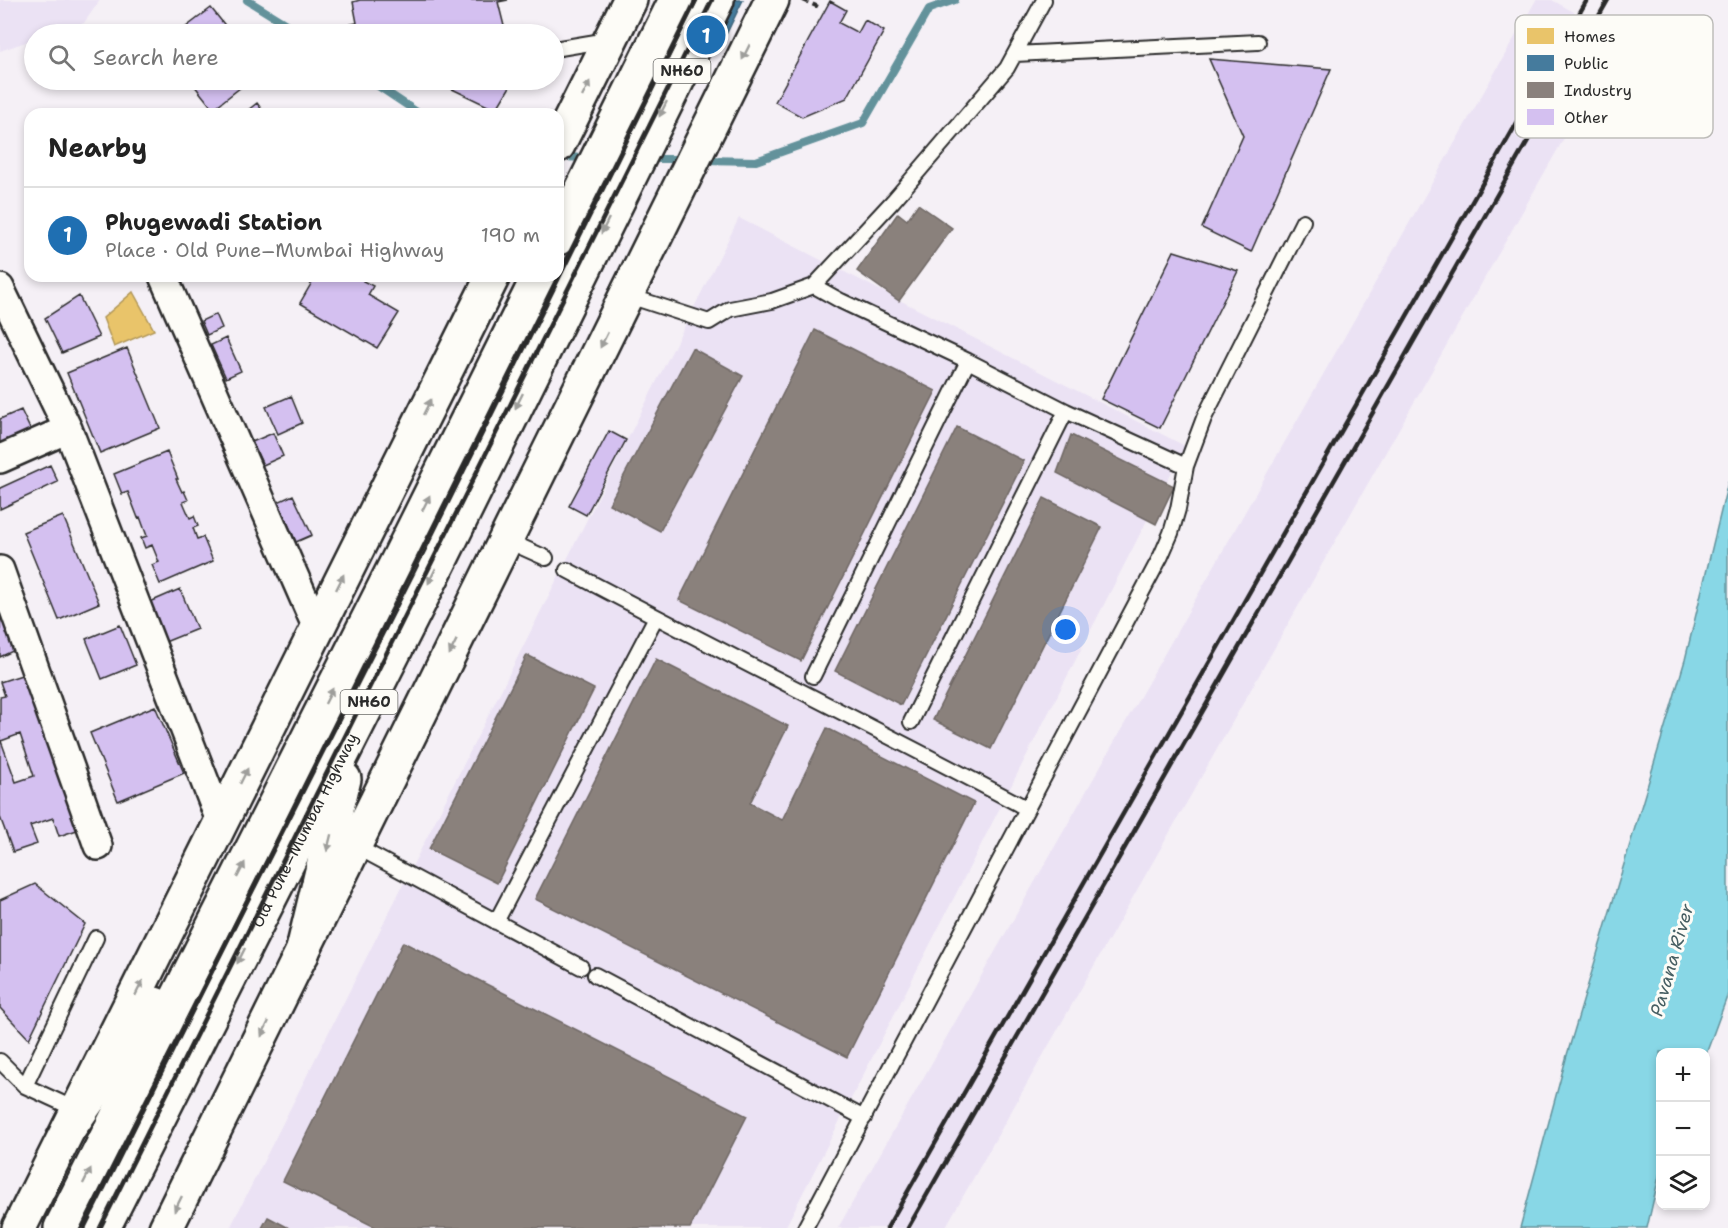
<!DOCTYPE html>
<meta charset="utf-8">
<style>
:root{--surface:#fff;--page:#f6f6f6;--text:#222;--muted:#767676;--line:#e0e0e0;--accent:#1f6fb2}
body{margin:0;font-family:"Shantell Sans",sans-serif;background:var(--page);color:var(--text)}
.controls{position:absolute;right:18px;bottom:18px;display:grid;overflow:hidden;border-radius:12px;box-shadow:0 3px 9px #0003}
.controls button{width:54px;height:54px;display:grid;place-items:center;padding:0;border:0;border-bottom:2px solid var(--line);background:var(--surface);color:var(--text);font:30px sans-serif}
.you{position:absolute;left:1066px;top:630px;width:21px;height:21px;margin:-15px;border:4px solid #fff;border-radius:50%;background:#1a73e8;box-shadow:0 0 0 9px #1a73e833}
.badge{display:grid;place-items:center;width:39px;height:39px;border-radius:50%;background:var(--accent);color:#fff;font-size:20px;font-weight:700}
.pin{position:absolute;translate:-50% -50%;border:3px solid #fff;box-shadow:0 2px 6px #0006}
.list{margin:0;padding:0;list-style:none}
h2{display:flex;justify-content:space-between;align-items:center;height:78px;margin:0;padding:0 24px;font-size:26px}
h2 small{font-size:20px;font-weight:400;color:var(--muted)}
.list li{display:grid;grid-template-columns:39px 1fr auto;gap:18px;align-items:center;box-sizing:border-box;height:96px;padding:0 24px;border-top:2px solid var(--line)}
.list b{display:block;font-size:22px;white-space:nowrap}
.list p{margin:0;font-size:20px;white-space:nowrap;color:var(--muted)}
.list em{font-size:20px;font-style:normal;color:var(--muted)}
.icon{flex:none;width:33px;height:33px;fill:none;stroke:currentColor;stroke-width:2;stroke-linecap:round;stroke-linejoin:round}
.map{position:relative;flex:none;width:1728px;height:1228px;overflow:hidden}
.search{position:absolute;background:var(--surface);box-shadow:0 3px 9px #0003;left:24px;top:24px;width:540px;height:66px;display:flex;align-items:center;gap:15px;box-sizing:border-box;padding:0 21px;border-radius:33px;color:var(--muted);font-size:22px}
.panel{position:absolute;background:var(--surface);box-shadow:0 3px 9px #0003;left:24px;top:108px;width:540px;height:174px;border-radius:18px}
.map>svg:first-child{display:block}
.built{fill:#ebe2f4}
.water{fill:#88d7e6;stroke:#63929b;stroke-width:1.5}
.homes{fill:#e9c46a;stroke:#b09657;stroke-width:1.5}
.public{fill:#457b9d;stroke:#3d637b;stroke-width:1.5}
.industry{fill:#8a817c;stroke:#6e6764;stroke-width:1.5}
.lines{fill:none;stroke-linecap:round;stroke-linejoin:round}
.stream{stroke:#63929b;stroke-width:8}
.building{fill:#d4c0f0;stroke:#2b2b2b;stroke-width:1.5;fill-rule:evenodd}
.service-casing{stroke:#2b2b2b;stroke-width:18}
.minor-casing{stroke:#2b2b2b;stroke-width:32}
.primary-casing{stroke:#2b2b2b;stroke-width:38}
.trunk-casing{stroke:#2b2b2b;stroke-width:38}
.path{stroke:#2b2b2b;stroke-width:4;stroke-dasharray:6 4.5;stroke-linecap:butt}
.service{stroke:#fdfcf7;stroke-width:14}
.minor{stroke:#fdfcf7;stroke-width:27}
.primary{stroke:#fdfcf7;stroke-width:33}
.trunk{stroke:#fdfcf7;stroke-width:33}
.rail{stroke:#2b2b2b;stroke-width:4.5}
.oneway{fill:#9e9e9b}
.labels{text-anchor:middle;stroke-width:6;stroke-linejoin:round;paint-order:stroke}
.shield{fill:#fdfcf7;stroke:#6a6a68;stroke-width:1.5}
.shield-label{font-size:15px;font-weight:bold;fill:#2b2b2b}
.street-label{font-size:16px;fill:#2b2b2b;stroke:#fdfcf7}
.water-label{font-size:18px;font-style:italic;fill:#475f63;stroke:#fdfcf7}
.key{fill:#fdfcf7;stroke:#bebdba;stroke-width:1.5}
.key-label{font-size:16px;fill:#2b2b2b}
</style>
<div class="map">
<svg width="1728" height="1228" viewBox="0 0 1728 1228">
<rect width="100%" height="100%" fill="#f5f0f6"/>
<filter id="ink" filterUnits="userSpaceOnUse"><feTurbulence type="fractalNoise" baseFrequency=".0167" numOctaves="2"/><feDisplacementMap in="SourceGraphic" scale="12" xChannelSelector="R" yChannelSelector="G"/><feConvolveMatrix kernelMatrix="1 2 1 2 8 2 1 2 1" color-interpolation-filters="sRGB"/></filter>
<g filter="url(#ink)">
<path class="built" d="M 0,0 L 100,0 L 84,23 L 49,34 L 34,34 L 34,39 L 0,51 Z
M 1536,0 L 1552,0 L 1621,38 L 945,1228 L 838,1228 Z
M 739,218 L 1185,446 L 785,1228 L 230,1228 Z"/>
<path class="water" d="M 1728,482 L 1728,994 L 1706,1054 L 1706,1052 L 1660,1052 L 1660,1172 L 1647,1228 L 1520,1228 L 1567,1055 L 1685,660 Z"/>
<path class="homes" d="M 133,292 L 154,330 L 114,347 L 103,318 Z"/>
<path class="public" d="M 663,0 L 743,0 L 718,51 L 653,19 Z"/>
<path class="industry" d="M 918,204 L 952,228 L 899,301 L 857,271 L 898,213 L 907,220 Z
M 815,330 L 936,391 L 801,661 L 679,600 Z
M 692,348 L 743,376 L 660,531 L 609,504 Z
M 957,427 L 1024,461 L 901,705 L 835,671 Z
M 1071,435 L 1174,486 L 1156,524 L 1057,473 Z
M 1044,498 L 1102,527 L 991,749 L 933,720 Z
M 527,655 L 594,689 L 497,883 L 429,849 Z
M 656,659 L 788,726 L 750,803 L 782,820 L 827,728 L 974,803 L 847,1057 L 535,899 Z
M 403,942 L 747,1116 L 690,1228 L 377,1228 L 283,1181 Z
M 268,1217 L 289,1228 L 262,1228 Z"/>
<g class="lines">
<path class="stream" d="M 247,0 L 302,34
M 369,80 L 420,114
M 559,157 L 589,158
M 646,159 L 685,159
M 703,160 L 756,161 L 863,123 L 929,9 L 955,0"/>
</g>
<path class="building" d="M 360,0 L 508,0 L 498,2 L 506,34 L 354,34 L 351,24 L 357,23 L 353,2 Z
M 830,1 L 846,10 L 839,23 L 858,33 L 865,20 L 884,31 L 847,98 L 802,117 L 775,102 Z
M 211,8 L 232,34 L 177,34 Z
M 1209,59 L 1331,69 L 1251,252 L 1202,228 L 1243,136 Z
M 190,80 L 250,80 L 213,109 Z
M 456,80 L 514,80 L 496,110 L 448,87 Z
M 257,103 L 265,114 L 243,114 Z
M 1174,251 L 1238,271 L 1160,428 L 1101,399 Z
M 313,276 L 366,276 L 363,281 L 373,286 L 368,295 L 399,313 L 377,348 L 300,303 L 315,277 Z
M 79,296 L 99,337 L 62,353 L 45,318 Z
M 216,314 L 222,328 L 207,335 L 201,321 Z
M 226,338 L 241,371 L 226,378 L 211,345 Z
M 127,348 L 160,428 L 100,453 L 67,373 Z
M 291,396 L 302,423 L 278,434 L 266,407 Z
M 21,410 L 31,431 L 0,445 L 0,419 Z
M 609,431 L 626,440 L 586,515 L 569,506 Z
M 273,433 L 283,456 L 263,465 L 252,442 Z
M 167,452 L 178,479 L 176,479 L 182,492 L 184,491 L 188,500 L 183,502 L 190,518 L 194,516 L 198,526 L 193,528 L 197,539 L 203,537 L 213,561 L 160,584 L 152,565 L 159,562 L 152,545 L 145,548 L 141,538 L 147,536 L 140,517 L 138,518 L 128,492 L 122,494 L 114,474 Z
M 50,465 L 58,482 L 0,509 L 0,488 Z
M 293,495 L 312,535 L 296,542 L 278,502 Z
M 63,516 L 99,603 L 59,620 L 23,532 Z
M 180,589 L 197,629 L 165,642 L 148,603 Z
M 0,612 L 17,649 L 0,657 Z
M 120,625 L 136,665 L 102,679 L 86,639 Z
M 28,673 L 83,828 L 59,836 L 53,818 L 30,826 L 37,844 L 13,852 L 0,817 L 0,697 L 5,696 L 0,682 ZM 20,734 L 34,776 L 16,782 L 1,741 Z
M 155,706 L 184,773 L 118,801 L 90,733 Z
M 35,884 L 85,924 L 29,1039 L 0,1008 L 0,900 Z"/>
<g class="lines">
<g class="service-casing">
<path id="service" d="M 554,49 L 608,40
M 1015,54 L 1258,42
M 814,286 L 841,301 L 968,361 L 1066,411 L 1186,466
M 626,295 L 709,322 L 730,309 L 772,301 L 814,286 L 893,201 L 1007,68 L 1044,0
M 506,540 L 546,558
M 567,570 C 719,651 874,727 1026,808
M 813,676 L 968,361
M 911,722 L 1066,411
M 355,846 L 581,967
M 496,922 L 656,617
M 595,975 L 864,1118
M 0,1061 L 25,1086 L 77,1110
M 25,1086 L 96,938
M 805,1228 L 1161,556 L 1171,533 L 1178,509 L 1186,466 L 1204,418 L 1303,221"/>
</g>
<g class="minor-casing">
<path id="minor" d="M 163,276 L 317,628
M 0,288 L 68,429 L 221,823
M 0,459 L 68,429
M 0,570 L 98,846"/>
</g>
<g class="primary-casing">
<path id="primary" d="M 558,145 L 630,0
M 19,1228 L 493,276
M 166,1228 L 772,0"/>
</g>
<g class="trunk-casing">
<g id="trunk">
<path d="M 558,238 L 676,0"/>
<path d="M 302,954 L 344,779"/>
<path d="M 69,1128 L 155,1004"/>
<path d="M 61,1228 L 396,564 L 539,276"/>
<path id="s1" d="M 103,1228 L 430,581 L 717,0"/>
</g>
</g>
<path class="path" d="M 803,0 L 816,6 L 819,0"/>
<use href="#service" class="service"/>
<use href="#minor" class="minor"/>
<use href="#primary" class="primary"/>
<use href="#trunk" class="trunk"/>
<path class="rail" d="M 84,1228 L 696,0
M 100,1228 L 712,0
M 887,1228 L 1587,0
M 908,1228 L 1608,0"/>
</g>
<defs><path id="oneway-solid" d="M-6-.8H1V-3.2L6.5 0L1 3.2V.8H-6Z" transform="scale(1.5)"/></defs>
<g class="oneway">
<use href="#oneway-solid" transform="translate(746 52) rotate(116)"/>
<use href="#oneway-solid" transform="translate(586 89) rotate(-64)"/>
<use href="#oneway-solid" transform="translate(663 109) rotate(116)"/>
<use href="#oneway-solid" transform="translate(605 226) rotate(116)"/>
<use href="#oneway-solid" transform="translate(604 340) rotate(116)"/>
<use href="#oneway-solid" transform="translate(519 401) rotate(116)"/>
<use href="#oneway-solid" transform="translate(427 407) rotate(-64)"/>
<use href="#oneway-solid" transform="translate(426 503) rotate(-64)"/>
<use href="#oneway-solid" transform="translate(432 576) rotate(116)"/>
<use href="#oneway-solid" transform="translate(340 582) rotate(-64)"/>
<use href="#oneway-solid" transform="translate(453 647) rotate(116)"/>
<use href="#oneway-solid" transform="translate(329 696) rotate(-63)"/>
<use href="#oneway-solid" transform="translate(244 776) rotate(-64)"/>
<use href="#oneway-solid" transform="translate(329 843) rotate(104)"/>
<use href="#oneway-solid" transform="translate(241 870) rotate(-63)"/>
<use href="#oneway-solid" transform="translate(241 956) rotate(117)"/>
<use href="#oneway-solid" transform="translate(139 988) rotate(-64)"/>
<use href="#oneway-solid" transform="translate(265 1029) rotate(116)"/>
<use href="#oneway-solid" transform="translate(87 1176) rotate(-63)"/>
<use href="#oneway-solid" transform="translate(178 1204) rotate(116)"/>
</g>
</g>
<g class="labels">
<g class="shield">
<rect x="653.5" y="59" width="57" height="24" rx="4.5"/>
<rect x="340.5" y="690" width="57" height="24" rx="4.5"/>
</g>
<g class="shield-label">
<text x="682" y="76">NH60</text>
<text x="369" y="707">NH60</text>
</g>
<g class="street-label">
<text dy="6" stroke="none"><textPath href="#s1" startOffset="446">Old Pune–Mumbai Highway</textPath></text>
</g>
<g class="water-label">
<text transform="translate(1672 960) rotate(-74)" y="6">Pavana River</text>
</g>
</g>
<rect x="1515" y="15" width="198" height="123" rx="9" class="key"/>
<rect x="1527" y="28" width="27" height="16" fill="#e9c46a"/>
<rect x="1527" y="55" width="27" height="16" fill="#457b9d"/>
<rect x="1527" y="82" width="27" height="16" fill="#8a817c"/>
<rect x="1527" y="109" width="27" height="16" fill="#d4c0f0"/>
<g class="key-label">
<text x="1564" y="42">Homes</text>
<text x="1564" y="69">Public</text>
<text x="1564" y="96">Industry</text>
<text x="1564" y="123">Other</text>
</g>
</svg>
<div class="controls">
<button>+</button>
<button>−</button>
<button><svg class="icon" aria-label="layers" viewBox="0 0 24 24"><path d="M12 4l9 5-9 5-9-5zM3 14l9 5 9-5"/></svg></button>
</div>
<div class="you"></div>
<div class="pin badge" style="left:706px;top:35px">1</div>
<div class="search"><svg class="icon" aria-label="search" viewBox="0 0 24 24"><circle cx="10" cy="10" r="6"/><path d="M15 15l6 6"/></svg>Search here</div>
<section class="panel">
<h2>Nearby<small></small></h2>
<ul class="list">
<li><span class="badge">1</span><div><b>Phugewadi Station</b><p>Place · Old Pune–Mumbai Highway</p></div><em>190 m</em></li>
</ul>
</section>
</div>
